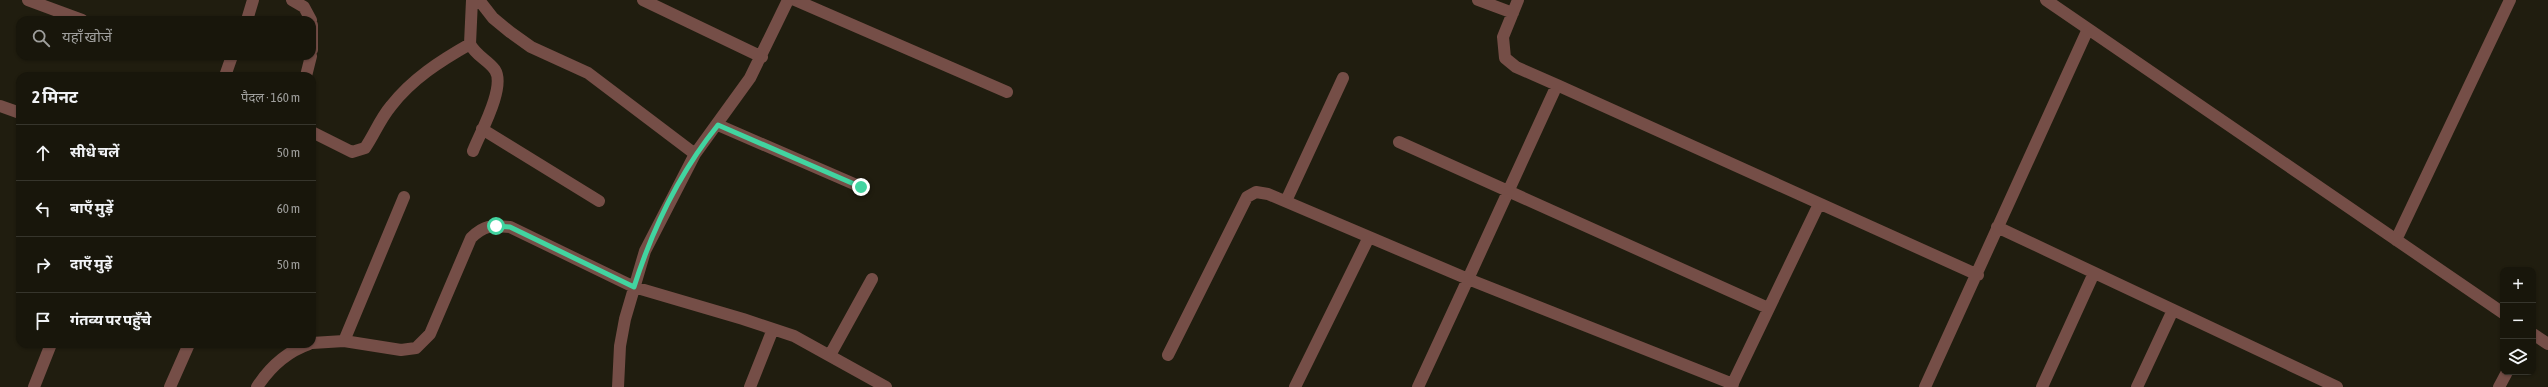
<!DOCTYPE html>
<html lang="hi">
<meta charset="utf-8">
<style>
:root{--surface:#18160b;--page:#252319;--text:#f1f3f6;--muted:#9f9f9d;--line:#36352c}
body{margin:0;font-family:"Asap Condensed","Noto Sans Devanagari",sans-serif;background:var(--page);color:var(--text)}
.controls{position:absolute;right:12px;bottom:12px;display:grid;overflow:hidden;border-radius:8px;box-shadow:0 1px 3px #0004}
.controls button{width:36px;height:36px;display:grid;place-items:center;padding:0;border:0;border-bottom:1px solid var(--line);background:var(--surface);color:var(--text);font:20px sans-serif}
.stop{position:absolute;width:12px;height:12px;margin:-9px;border:3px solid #42d4a0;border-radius:50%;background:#fff}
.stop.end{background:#42d4a0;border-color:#fff;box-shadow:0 1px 4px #0008}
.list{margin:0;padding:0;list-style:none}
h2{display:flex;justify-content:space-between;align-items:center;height:52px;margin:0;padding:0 16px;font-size:17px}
h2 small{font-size:13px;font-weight:400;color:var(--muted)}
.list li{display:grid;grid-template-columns:26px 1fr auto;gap:12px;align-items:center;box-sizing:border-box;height:56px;padding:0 16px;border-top:1px solid var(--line)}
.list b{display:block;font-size:15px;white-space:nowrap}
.list em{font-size:13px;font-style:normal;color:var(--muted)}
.icon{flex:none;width:22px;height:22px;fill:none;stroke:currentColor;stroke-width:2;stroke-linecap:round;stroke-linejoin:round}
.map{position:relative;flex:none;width:2548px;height:387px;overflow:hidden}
.search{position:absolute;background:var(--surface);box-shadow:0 1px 3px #0004;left:16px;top:16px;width:300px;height:44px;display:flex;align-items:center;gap:10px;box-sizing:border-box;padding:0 14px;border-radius:12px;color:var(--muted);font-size:15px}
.panel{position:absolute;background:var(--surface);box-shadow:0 1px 3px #0004;left:16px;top:72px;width:300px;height:276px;border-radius:12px}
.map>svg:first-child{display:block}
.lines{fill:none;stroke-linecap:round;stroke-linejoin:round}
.minor{stroke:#754e47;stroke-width:12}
.route{stroke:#42d4a0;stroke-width:5}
</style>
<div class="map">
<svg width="2548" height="387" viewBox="0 0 2548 387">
<rect width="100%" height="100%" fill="#201d0f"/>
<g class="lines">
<path class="minor" d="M 28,0 L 82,20
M 292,0 L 304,7 L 311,20
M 472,0 L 470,44 C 476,56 488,60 495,70 C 506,87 480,133 473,151
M 479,0 L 493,18 L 510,32 L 531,47 L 588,73 L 695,154
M 643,0 L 762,57
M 795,0 L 1007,92
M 1478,0 L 1513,13
M 1518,0 L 1503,37 L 1505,58 L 1516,67 L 1557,85
M 2046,0 L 2503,313
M 247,20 L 253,0
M 312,25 L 312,50
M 225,76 L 232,56
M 306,76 L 311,56
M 0,106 L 20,113
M 718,125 L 861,187
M 482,129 L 599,201
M 312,132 L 352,152 L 365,148 C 374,135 380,119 391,106 C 412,79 440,61 470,44
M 1399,142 L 1768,308
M 1286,201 L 1343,78
M 1997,227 L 2337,387
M 2396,240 L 2510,0
M 2533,334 L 2548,344
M 344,341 L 404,197
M 312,343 L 344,341 L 401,350 L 416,348 L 430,334 L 471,238 C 484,225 492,225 510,227 L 634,287 L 743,319 L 794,336 L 886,387
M 830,355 L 872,279
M 1168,355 L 1247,197 L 1256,192 L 1268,194 L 1468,279 L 1418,387
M 1733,384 L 1468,279 L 1557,85 L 1978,275
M 34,387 L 51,344
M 170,387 L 189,344
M 257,387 C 270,367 286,352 309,344
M 618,387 L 620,346 L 625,319 L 645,251 L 695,154 L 750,78 L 788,0
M 750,387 L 773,329
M 1295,387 L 1369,237
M 1731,387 L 1819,204
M 1925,387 L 2088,29
M 2042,387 L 2094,273
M 2137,387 L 2173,310
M 2499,387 L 2507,372"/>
</g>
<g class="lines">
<path class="route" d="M 496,226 L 510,227 L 634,287 C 652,230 680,172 718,125 L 861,187"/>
</g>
</svg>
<div class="controls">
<button>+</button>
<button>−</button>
<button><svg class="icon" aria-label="layers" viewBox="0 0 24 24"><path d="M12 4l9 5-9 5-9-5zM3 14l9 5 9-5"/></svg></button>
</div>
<div class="stop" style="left:496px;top:226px"></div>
<div class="stop end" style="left:861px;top:187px"></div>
<div class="search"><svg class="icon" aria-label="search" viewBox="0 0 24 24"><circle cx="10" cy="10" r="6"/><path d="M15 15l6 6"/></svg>यहाँ खोजें</div>
<section class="panel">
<h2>2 मिनट<small>पैदल · 160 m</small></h2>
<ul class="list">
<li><svg class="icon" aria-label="ahead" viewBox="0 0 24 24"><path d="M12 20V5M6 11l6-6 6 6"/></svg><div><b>सीधे चलें</b></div><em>50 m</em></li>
<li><svg class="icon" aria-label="left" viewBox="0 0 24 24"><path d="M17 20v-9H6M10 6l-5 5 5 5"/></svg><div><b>बाएँ मुड़ें</b></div><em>60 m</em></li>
<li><svg class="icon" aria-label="right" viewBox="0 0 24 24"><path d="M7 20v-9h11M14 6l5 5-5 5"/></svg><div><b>दाएँ मुड़ें</b></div><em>50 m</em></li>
<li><svg class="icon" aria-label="arrive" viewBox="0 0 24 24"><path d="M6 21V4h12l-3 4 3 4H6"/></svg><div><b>गंतव्य पर पहुँचे</b></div></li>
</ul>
</section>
</div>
